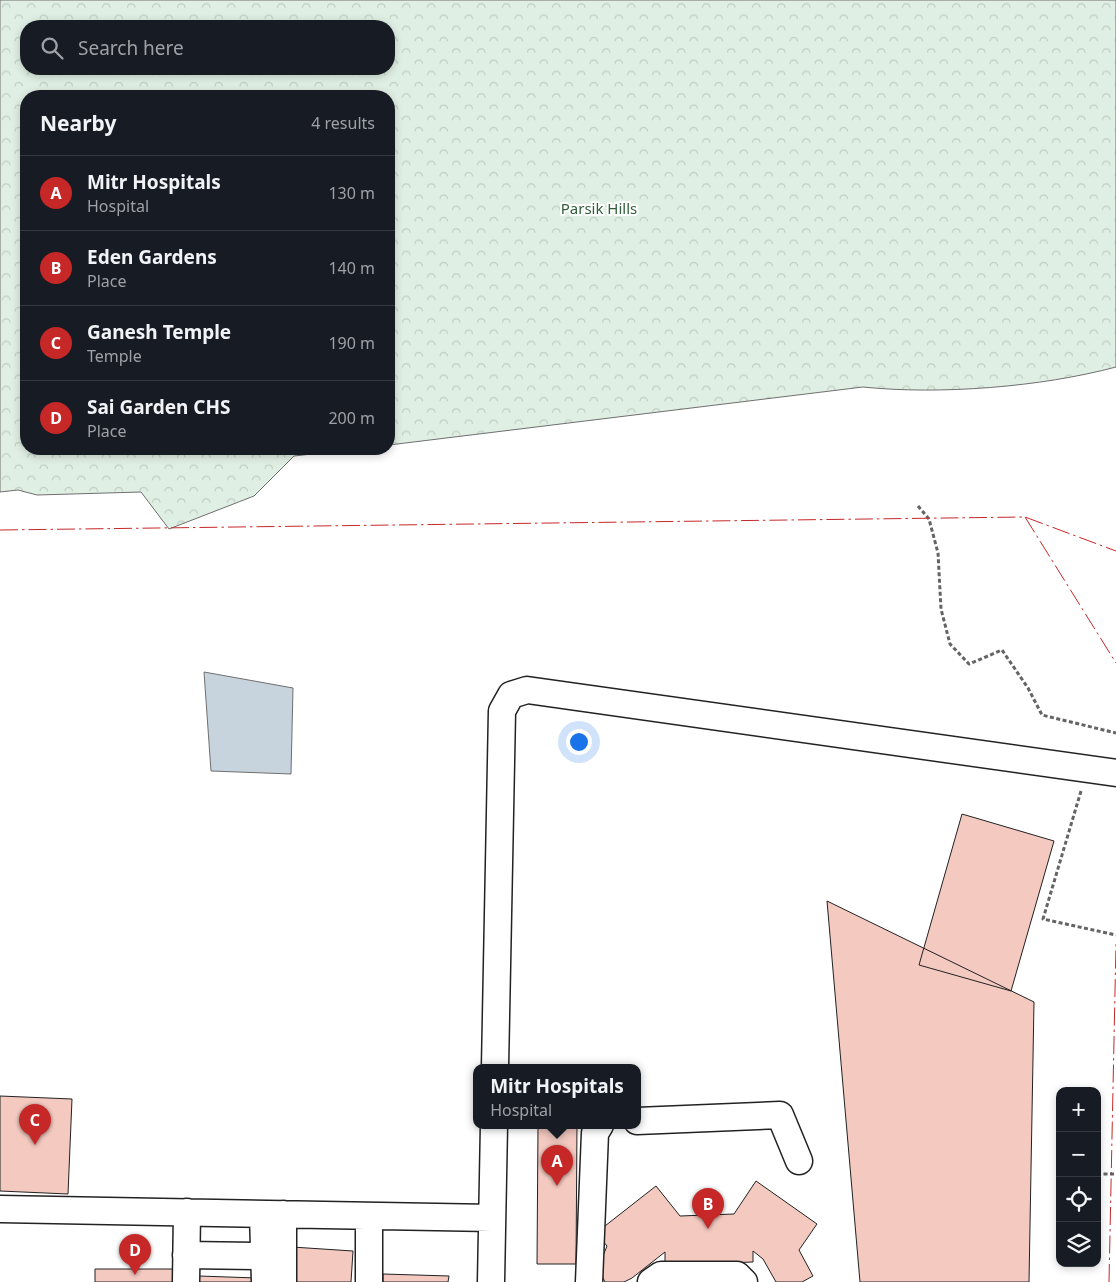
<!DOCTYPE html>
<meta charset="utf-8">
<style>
:root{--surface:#171b24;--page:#20242c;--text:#f1f3f6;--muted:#9ea1a6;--line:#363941;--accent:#c62828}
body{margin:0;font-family:"Noto Sans",sans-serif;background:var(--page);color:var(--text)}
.controls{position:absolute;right:15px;bottom:15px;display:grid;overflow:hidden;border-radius:10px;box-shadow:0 2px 8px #0003}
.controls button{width:45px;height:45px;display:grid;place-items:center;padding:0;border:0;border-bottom:1px solid var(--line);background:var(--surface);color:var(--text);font:25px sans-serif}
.you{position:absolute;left:578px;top:741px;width:18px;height:18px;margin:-12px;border:4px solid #fff;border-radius:50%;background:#1a73e8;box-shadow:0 0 0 8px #1a73e833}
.badge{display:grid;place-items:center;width:32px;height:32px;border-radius:50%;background:var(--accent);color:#fff;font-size:16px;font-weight:700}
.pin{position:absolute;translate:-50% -41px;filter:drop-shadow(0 1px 2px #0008)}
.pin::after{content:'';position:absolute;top:26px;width:18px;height:15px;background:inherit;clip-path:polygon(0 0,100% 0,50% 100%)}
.popup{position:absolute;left:473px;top:1064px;width:168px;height:65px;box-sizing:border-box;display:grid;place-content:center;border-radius:10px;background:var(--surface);filter:drop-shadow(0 1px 4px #0005);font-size:16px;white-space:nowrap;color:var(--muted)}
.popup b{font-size:19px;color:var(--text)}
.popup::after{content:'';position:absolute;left:50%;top:100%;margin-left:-10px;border:10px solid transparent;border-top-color:var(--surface)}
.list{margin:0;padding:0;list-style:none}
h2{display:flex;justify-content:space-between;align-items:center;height:65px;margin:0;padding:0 20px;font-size:21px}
h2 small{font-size:16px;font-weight:400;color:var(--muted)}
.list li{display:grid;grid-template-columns:32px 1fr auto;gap:15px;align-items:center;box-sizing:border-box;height:75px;padding:0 20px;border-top:1px solid var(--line)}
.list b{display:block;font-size:19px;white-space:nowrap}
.list p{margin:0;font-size:16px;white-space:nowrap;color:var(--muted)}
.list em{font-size:16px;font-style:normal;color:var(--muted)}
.icon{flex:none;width:28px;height:28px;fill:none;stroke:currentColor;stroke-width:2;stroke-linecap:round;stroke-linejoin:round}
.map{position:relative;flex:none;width:1116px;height:1282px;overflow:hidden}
.search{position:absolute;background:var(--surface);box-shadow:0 2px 8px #0003;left:20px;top:20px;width:375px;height:55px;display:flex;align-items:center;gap:12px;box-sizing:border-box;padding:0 18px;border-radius:20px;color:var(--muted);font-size:19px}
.panel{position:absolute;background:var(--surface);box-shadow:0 2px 8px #0003;left:20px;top:90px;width:375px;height:365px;border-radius:20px}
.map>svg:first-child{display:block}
.forest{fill:url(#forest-crowns);stroke:#6f6f6f;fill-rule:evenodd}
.water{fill:#c7d3dd;stroke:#6f6f6f}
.building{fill:#f3c9c0;stroke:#222}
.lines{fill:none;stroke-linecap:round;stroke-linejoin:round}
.minor-casing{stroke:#222;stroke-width:29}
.path{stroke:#646464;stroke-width:3;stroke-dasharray:4 2.5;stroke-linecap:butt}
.minor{stroke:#fff;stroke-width:26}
.power{stroke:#c62828;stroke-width:1;stroke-dasharray:18 4 2.5 4;stroke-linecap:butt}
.labels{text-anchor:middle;stroke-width:4;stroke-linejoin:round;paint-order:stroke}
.park-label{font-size:15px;fill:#2f5e38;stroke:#fff}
</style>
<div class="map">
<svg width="1116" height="1282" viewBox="0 0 1116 1282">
<defs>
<pattern id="forest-crowns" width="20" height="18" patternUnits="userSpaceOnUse" patternTransform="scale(1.25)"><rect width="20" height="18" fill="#e0efe3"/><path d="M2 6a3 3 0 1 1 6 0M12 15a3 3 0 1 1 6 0" fill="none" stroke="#c0cdc2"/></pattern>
</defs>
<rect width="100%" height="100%" fill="#fff"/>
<path class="forest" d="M 0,0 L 1116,0 L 1116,367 C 1041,387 940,395 863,387 L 389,445 L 389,96 L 26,96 L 26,449 L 357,449 L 294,456 L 254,496 L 169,529 L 141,492 L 37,495 L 18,490 L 0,492 ZM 26,26 L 389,26 L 389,69 L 26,69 Z"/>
<path class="water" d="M 204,672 L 293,688 L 291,774 L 211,771 Z"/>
<path class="building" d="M 962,814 L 1054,841 L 1011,991 L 919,965 Z
M 827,901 L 1034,1002 L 1029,1282 L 860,1282 Z
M 0,1096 L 72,1099 L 68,1194 L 0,1191 Z
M 538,1125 L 577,1125 L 576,1264 L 537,1264 Z
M 756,1181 L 817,1224 L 799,1250 L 813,1276 L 802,1282 L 776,1282 L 763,1259 L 753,1251 L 753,1262 L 665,1265 L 665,1252 L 632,1278 L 624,1282 L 605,1282 L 598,1268 L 607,1246 L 596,1233 L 656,1186 L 680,1216 L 734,1214 Z
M 292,1247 L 353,1251 L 351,1282 L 290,1282 Z
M 95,1269 L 176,1269 L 176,1282 L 95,1282 Z
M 383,1274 L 449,1276 L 448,1282 L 383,1282 Z
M 199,1276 L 257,1278 L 257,1282 L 199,1282 Z"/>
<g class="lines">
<g class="minor-casing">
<path id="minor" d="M 495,1067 L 502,711 L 511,695 L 527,690 L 1116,773
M 637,1121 L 780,1115 L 799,1161
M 0,1209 L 492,1218
M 263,1214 L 265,1282
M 186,1255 L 264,1256
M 186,1282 L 187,1212
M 283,1282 L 283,1214
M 369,1282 L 369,1217
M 491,1282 L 494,1125
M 589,1282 L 595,1133 L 600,1125
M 651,1282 L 661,1275 L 737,1275 L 744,1282"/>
</g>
<path class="path" d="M 918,506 L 929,519 L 938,553 L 941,609 L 950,644 L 969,664 L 1002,650 L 1028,688 L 1042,715 L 1116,733
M 1081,791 L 1043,919 L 1116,935
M 1097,1174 L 1116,1174"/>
<use href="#minor" class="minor"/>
<path class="power" d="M 1025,517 L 1116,663
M 0,530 L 1025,517 L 1116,551
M 1109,1282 L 1116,944"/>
</g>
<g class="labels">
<g class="park-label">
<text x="599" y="214">Parsik Hills</text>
</g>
</g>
</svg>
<div class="controls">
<button>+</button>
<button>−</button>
<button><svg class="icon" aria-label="locate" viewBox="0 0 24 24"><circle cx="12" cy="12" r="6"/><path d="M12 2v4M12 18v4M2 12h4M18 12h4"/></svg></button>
<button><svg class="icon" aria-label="layers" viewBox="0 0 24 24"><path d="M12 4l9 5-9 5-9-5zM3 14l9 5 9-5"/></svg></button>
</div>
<div class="you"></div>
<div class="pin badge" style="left:557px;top:1186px">A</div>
<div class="popup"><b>Mitr Hospitals</b>Hospital</div>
<div class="pin badge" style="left:708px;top:1229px">B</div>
<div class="pin badge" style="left:35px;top:1145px">C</div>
<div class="pin badge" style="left:135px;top:1275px">D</div>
<div class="search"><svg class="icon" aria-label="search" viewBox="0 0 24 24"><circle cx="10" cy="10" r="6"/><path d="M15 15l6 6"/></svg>Search here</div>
<section class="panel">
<h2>Nearby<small>4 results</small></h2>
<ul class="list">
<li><span class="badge">A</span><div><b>Mitr Hospitals</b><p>Hospital</p></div><em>130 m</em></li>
<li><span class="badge">B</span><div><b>Eden Gardens</b><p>Place</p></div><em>140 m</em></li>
<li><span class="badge">C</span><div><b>Ganesh Temple</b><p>Temple</p></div><em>190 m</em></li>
<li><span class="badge">D</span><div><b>Sai Garden CHS</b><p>Place</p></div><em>200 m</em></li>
</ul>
</section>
</div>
